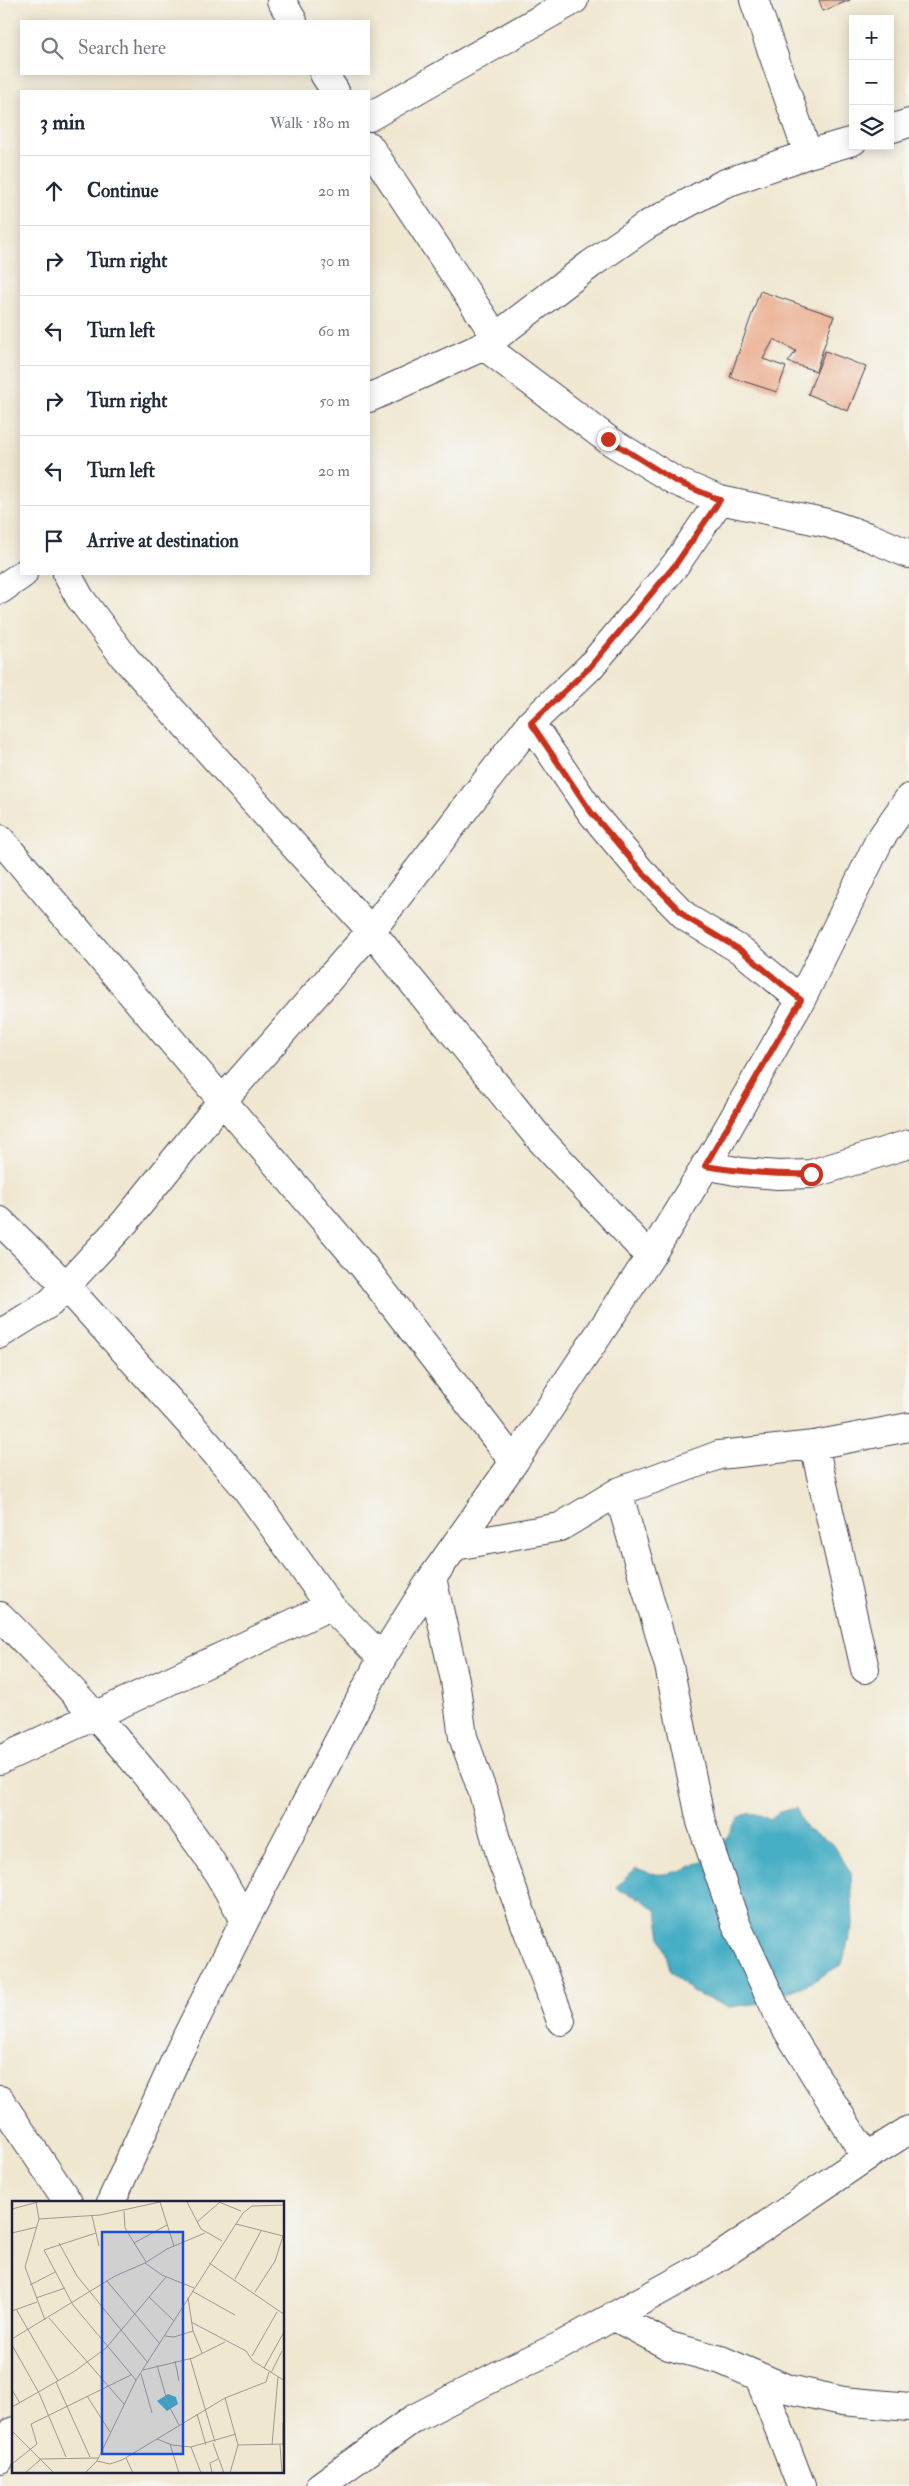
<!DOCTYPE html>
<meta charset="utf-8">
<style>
:root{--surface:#fff;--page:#f2f2f3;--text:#1f2937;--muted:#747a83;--line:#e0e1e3}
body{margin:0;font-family:"IM FELL Double Pica",serif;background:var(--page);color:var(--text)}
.controls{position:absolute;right:15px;top:15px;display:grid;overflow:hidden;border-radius:0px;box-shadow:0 2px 12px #0003}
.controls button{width:45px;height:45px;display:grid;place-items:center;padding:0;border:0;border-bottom:1px solid var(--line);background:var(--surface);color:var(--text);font:25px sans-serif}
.stop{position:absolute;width:15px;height:15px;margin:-11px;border:4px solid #c8321e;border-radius:50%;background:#fff}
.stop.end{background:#c8321e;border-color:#fff;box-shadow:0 1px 5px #0008}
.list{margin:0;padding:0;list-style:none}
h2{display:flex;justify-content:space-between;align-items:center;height:65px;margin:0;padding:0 20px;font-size:21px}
h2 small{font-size:16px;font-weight:400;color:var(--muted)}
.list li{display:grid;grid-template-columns:32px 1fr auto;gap:15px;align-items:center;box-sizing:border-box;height:70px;padding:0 20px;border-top:1px solid var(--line)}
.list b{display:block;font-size:19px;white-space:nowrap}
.list em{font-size:16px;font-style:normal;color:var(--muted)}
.icon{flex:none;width:28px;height:28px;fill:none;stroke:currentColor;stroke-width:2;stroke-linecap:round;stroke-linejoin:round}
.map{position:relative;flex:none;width:909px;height:2486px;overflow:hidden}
.search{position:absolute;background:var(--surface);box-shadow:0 2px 12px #0003;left:20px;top:20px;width:350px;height:55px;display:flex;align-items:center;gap:12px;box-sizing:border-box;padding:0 18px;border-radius:0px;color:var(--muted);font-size:19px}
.panel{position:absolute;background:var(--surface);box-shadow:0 2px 12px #0003;left:20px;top:90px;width:350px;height:485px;border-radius:0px}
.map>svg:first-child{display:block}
.water{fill:#45adc4;stroke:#346880}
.building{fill:#ebaf91}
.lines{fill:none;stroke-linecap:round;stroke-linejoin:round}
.minor-casing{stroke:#414051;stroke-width:30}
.minor{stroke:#fff;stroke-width:28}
.route{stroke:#c8321e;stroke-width:6}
.inset-road{fill:none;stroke:#9e9894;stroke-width:1}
.view{fill:#1d4ed8;fill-opacity:0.15;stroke:#1d4ed8;stroke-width:2.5}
.inset-edge{fill:none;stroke:#22223b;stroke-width:2.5}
</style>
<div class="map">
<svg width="909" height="2486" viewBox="0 0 909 2486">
<rect width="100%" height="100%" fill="#f6f6f2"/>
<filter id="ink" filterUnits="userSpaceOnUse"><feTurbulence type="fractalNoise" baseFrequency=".02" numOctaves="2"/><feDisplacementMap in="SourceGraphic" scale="10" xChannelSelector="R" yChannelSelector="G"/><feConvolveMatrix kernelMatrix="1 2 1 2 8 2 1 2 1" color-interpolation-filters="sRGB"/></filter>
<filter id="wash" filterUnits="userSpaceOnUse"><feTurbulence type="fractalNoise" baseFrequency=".0096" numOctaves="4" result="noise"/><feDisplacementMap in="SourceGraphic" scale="20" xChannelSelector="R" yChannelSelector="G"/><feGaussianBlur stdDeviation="1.12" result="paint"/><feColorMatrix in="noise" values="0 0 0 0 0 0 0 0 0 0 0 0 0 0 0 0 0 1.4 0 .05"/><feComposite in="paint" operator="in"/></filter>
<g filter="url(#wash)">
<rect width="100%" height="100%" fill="#f0e7d0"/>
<path class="water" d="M 796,1808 L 806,1829 L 833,1844 L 851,1873 L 853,1924 L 842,1964 L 812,1982 L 762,2003 L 728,2007 L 692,1992 L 671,1972 L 661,1938 L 657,1911 L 641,1899 L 615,1888 L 636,1868 C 642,1870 649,1873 655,1874 C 676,1876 707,1862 721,1846 C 730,1836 732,1821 744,1815 C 753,1811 762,1816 770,1820 L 780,1812 Z"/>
<g id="blocks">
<path class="building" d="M 819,0 L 850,0 L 823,11 Z
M 760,291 L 834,316 L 816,371 L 788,362 L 796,351 L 774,339 L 763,359 L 786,367 L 777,392 L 730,377 Z
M 825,351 L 866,367 L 848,411 L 808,394 Z"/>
</g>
</g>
<g filter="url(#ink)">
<use href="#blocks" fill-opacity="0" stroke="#414051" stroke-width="1"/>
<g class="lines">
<g class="minor-casing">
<path id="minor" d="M 281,0 L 293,21
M 754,0 L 808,154
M 324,74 L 335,91
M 369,117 L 574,0
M 890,129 L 909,123
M 369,146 L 496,337
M 484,346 L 607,439 L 675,481 L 720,500 L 827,523 L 869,537 L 909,554
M 369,398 L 484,346 L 591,264 L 647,225 L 723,184 L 808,154 L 853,141
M 67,574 L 80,598 L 125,658 L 371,931 L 539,1138 L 650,1257
M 0,590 L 23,574
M 531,723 L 591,812 L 640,870 L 687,918 L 742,951 L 801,1000
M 0,839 L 364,1267 L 514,1462
M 705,1165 L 741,1172 L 778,1175 L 811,1174 L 909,1144
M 0,1221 L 66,1286 L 192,1426 L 245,1487 L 330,1606 L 382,1658
M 0,1334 L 50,1303 L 125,1222 L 222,1101 L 371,931 L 531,723 L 590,667 L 637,611 L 676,564 L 720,500
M 814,1445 L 865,1669
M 618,1492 L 669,1666 L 701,1822 L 736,1924 L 781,2020 L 866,2157
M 455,1546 L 560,1527 L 618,1492 L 719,1455 L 814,1445 L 909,1427
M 432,1578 L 455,1680 L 463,1737 L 483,1793 L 502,1861 L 561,2021
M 0,1616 C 74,1690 146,1768 206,1854 C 220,1875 232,1898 245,1920
M 0,1760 L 330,1606
M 0,2100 L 68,2202
M 111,2202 L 179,2052 L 245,1920 L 382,1658 L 432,1578 L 514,1462 L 650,1257 L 719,1144 L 801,1000 L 879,841 L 909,798
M 613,2316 L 669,2346 L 721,2360 L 788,2389 L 843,2401 L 909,2407
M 759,2377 L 801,2486
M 0,2459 L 14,2431
M 320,2486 L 413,2419 L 504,2372 L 560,2346 L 715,2260 L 866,2157 L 909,2130"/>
</g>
<use href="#minor" class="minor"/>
</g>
</g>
<g class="lines" filter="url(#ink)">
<path class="route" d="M 608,439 L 675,481 L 720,500 L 676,564 L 590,667 L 531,723 L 591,812 L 640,870 L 687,918 L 742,951 L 801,1000 L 705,1166 C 741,1172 775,1175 811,1174"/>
</g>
<g transform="translate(12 2201)">
<rect width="272" height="272" fill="#f0e7d0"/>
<path d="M 156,193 L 164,196 L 166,203 L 155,210 L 145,200 Z" fill="#45adc4"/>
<path class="inset-road" d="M 24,1 L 27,18 L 13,66 L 33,119M 148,1 L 162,45M 175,1 L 189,28 L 210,40M 207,1 L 229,10M 0,8 L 26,1M 112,10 L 113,27 L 134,61M 80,15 L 87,45M 27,18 L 88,14 L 148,1M 185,21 L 208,1M 224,23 L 271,35 L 263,60 L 243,91M 0,32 L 25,26M 84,32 L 32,49 L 61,104 L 124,179M 47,42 L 65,75 L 136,162M 122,42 L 155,24M 133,62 L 150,74 L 182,87M 197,62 L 273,114M 223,78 L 249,30M 95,80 L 148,143M 18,84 L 43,71M 180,90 L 223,114M 137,96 L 162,120M 176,96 L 181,130 L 190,152M 24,97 L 53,87M 4,108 L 46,180M 0,110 L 25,101M 37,117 L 112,203M 179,121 L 234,150 L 241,160 L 273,180M 153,135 L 162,136 L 181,130M 0,138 L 103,75 L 133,62 L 155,48 L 193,32M 0,144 L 27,192 L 54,256M 240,155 L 265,111M 178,157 L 203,241M 163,160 L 167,180M 145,164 L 156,203 L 167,224M 252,167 L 273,129M 131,169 L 181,157 L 213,141M 259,172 L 270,150M 129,173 L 140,212M 44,181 L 78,256M 0,189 L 8,202M 75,195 L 98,231M 213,197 L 226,244 L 218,272M 0,206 L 63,170 L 94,147 L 154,76M 185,213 L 194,244M 0,230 L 42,272M 145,238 L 160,244 L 179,246 L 224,233M 201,242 L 212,272M 158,243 L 167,272M 226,244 L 273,243M 260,244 L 266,176M 268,244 L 270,272M 271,244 L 271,222M 179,246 L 189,272M 114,257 L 121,272M 27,258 L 87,257M 85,260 L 98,263 L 110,259 L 213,197 L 254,181 L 257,171M 0,263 L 25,243 L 19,223 L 119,174M 13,272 L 28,259M 73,272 L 85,260 L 124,179 L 231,12 L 240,5 L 273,4M 200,272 L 198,262 L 206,258"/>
<path class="view" d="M 90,31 L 171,31 L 171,253 L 90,253 Z"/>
<rect width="272" height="272" class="inset-edge"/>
</g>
</svg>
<div class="controls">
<button>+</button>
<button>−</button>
<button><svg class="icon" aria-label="layers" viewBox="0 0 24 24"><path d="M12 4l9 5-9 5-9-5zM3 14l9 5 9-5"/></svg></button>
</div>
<div class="stop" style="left:811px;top:1174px"></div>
<div class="stop end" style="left:608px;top:439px"></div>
<div class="search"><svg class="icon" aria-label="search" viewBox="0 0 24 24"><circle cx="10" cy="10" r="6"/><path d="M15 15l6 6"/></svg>Search here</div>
<section class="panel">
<h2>3 min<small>Walk · 180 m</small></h2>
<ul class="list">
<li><svg class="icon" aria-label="ahead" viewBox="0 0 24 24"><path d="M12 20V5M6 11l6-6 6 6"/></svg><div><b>Continue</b></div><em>20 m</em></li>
<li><svg class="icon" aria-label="right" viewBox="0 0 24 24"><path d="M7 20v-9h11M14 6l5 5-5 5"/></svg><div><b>Turn right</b></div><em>30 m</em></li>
<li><svg class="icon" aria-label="left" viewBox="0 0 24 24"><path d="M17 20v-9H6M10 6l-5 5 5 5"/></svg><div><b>Turn left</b></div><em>60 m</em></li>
<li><svg class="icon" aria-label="right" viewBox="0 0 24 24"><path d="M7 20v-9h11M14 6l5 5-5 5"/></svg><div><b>Turn right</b></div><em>50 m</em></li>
<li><svg class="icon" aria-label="left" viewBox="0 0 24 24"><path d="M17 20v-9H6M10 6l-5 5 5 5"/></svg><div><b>Turn left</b></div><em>20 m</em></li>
<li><svg class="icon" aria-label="arrive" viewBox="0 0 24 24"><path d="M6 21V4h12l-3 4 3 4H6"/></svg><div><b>Arrive at destination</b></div></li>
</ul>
</section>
</div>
